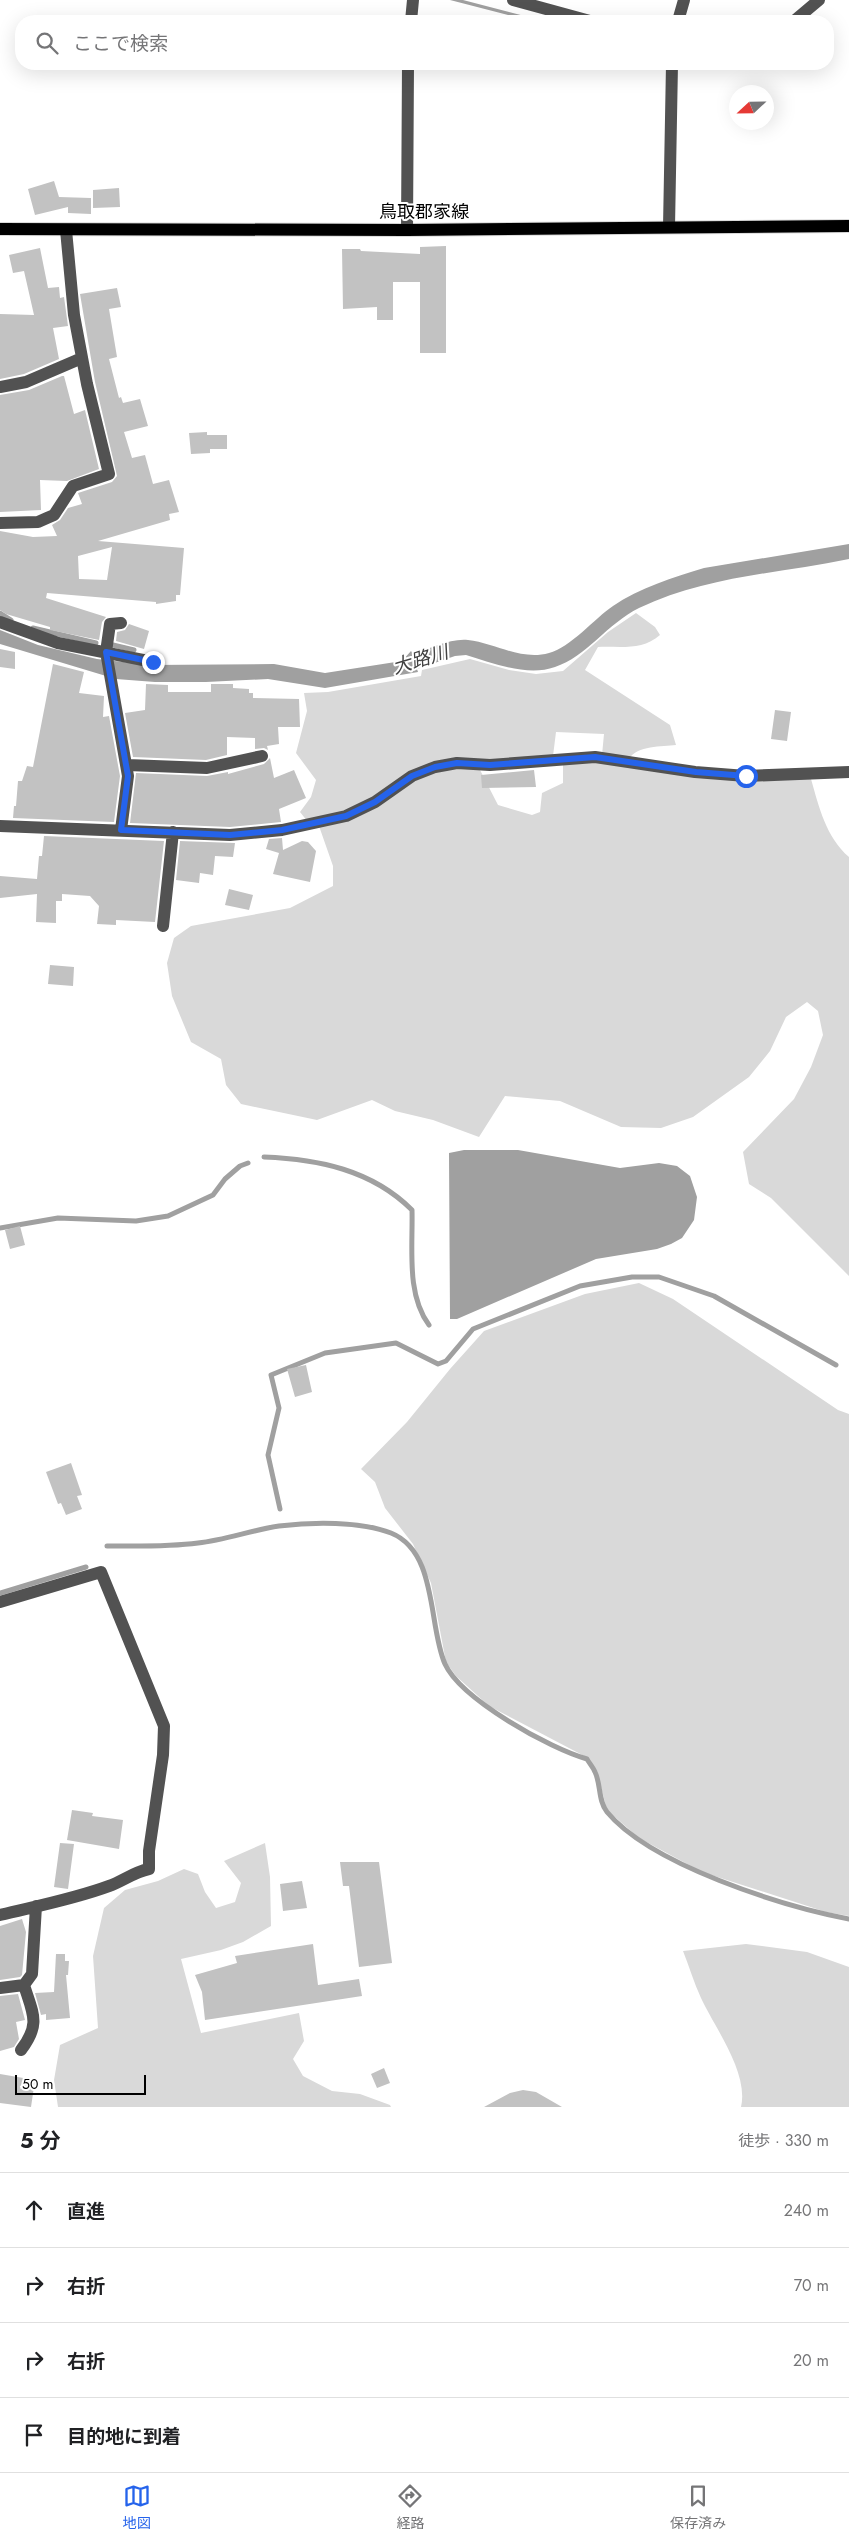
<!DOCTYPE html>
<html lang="ja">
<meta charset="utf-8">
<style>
:root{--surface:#fff;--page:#f2f2f2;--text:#202124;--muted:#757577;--line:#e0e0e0;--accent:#2563eb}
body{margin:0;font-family:Jost,"Noto Sans JP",sans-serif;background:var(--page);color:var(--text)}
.compass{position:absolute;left:729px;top:85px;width:45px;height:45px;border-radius:50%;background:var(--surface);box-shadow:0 5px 20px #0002;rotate:248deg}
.scale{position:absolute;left:15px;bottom:12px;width:131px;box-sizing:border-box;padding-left:5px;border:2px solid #000;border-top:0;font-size:14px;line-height:18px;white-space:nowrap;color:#000;-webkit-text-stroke:4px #fff;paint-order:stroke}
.stop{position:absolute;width:15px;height:15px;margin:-11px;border:4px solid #2563eb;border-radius:50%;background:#fff}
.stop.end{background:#2563eb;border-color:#fff;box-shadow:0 1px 5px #0008}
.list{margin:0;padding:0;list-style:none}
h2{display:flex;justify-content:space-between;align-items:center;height:65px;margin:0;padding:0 20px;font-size:21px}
h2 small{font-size:16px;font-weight:400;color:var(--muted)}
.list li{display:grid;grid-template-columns:32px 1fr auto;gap:15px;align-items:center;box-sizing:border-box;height:75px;padding:0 20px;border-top:1px solid var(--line)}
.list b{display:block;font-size:19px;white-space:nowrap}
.list em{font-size:16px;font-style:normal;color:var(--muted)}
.icon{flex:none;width:28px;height:28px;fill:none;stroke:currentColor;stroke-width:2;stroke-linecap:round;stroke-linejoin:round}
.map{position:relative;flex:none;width:849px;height:2107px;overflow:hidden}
.search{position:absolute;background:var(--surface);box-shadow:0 5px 20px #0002;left:15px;right:15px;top:15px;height:55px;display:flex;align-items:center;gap:12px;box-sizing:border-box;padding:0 18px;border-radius:20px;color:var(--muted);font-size:19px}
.sheet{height:365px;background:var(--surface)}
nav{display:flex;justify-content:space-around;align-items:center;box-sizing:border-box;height:70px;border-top:1px solid var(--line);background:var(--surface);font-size:14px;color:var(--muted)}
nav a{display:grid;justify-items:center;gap:2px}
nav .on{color:var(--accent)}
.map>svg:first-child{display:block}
.green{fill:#d9d9d9}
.water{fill:#a0a0a0}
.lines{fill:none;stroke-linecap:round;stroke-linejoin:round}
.stream{stroke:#a0a0a0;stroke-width:5}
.building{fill:#c2c2c2;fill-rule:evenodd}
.major-casing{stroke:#dbdbdb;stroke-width:14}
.minor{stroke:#525252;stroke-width:12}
.major{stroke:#000;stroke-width:12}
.route{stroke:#2563eb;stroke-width:6}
.labels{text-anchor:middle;stroke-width:4;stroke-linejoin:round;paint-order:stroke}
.street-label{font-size:18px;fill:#000;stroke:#fff}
.water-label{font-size:19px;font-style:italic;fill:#414141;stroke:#fff}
</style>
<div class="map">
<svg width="849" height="2107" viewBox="0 0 849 2107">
<rect width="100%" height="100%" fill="#fff"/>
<path class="green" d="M 636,613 L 655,627 L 660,635 C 642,651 621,646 598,647 L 585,670 L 670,725 L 676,745 C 662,747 637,745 629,759 L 602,755 L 604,734 L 556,732 L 553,756 L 521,760 L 463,760 L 389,789 L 344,812 L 308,822 L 300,812 L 311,797 L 316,780 L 296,753 L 307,711 L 304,693 L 328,692 L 421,676 L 422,670 L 470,659 L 509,670 L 536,674 L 563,671 L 608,632 Z
M 571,761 L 811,779 C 819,807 826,837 849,857 L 849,1276 L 771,1198 L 749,1184 L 743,1152 L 794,1099 L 811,1067 L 823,1035 L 818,1011 L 807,1002 L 786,1017 L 770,1051 L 749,1077 L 693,1117 L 661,1128 L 621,1127 L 560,1101 L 505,1096 L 479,1137 L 433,1120 L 395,1111 L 372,1100 L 317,1120 L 241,1104 L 226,1085 L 221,1059 L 191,1042 L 172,996 L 167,963 L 174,938 L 191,926 L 290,908 L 333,886 L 333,866 L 319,826 L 409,781 L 441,770 L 479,768 L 498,805 L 532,815 L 540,812 L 542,793 L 563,783 L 563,763 Z
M 639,1283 L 673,1299 L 838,1410 L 849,1414 L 849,1916 L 826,1912 L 702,1872 L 639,1838 L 607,1810 L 597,1772 L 588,1758 L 489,1706 L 456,1676 L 446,1662 L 431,1583 L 413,1544 L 385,1508 L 375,1482 L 361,1469 L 407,1422 L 450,1369 L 484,1331 L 585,1294 Z
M 265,1843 L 270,1877 L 271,1926 L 243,1942 L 221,1950 L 181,1959 L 201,2033 L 299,2013 L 304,2041 L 293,2059 L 303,2076 L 332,2091 L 360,2094 L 390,2105 L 391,2107 L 58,2107 L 54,2080 L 60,2045 L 98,2028 L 93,1956 L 104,1908 L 125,1890 L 158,1881 L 184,1869 L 198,1874 L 205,1892 L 216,1908 L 235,1902 L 241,1883 L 224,1861 Z
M 746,1944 L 807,1952 L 849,1967 L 849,2107 L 741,2107 C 749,2073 715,2028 701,1998 C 694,1983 689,1966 683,1951 Z"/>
<path class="water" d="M 450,0 L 463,0 L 544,21 L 531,21 Z
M 849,544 L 849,559 C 776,574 707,576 639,608 C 608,623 586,657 555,667 C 527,677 493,663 466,655 L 455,656 L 417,669 L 418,672 L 325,688 L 268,679 L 206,682 L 155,682 L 116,679 L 0,644 L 0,630 L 38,645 L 97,659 L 150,665 L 274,664 L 325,673 L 402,661 L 411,651 L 413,654 C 429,649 451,638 468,640 C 495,643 521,661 549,653 C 570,648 595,618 613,606 C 639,588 674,577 704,568 Z
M 464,1150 L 518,1150 L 620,1168 L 659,1163 L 677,1166 L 690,1176 L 697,1197 L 694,1220 L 682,1238 L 671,1244 L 657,1249 L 596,1259 L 457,1319 L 450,1319 L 449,1153 Z"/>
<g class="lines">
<path class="stream" d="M 0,613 L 11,620
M 33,628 L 96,643
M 113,645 L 134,650
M 264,1157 C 318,1159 372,1170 412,1210 C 413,1248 406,1294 429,1325
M 0,1228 L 58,1218 L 136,1221 L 168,1216 L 213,1195 L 225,1179 L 240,1166 L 248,1163
M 280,1509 L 268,1455 L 279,1408 L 271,1375 L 325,1353 L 396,1343 L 438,1364 L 446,1361 L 473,1329 L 580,1286 L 632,1277 L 659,1277 L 714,1296 L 836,1365
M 107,1546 C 137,1546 168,1547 198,1543 C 225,1540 252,1530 279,1526 C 312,1522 360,1521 391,1533 C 438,1552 428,1626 445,1664 C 461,1699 550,1749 587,1759 C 589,1763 593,1767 595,1772 C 601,1784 598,1801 607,1812 C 651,1865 782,1906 849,1919
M 0,1593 L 86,1567"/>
</g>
<path class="building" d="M 54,181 L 59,197 L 91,198 L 91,214 L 68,213 L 68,207 L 35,215 L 28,189 Z
M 119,188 L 120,207 L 93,208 L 93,190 Z
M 446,246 L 446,353 L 420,353 L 420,282 L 393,282 L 393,320 L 377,320 L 377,307 L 343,309 L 342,249 L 360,249 L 361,251 L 420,254 L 420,247 Z
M 40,248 L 48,288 L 59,287 L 60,298 L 64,297 L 68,326 L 53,328 L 59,359 L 24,374 L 0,379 L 0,314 L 34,315 L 24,271 L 13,273 L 9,255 Z
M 117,288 L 121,307 L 109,309 L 117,357 L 109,359 L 119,398 L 121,397 L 123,403 L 140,399 L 148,426 L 124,432 L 132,458 L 145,455 L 153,484 L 169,480 L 179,512 L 169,514 L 170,520 L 98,541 L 184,548 L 180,595 L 176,595 L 176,601 L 156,604 L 156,602 L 47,593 L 46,598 L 106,617 L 102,622 L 99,640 L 50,630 L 50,627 L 6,614 L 0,610 L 0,531 L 33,537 L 57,536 L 52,525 L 60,520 L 68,508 L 82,504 L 78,493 L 112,482 L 117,476 L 95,382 L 80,294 ZM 112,547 L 107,580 L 79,579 L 78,556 Z
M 62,376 L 64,376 L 74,414 L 85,410 L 99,469 L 67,481 L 40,480 L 41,510 L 0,512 L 0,395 L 29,390 Z
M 207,432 L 207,435 L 227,435 L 227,449 L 210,449 L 210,453 L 191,454 L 189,433 Z
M 129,624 L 149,631 L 144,649 L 116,641 L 117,632 L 125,630 Z
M 0,649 L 15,652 L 15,669 L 0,667 Z
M 53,664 L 84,672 L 79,693 L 104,696 L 103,717 L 109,716 L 120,776 L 114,822 L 13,818 L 14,806 L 16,806 L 18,781 L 22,781 L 27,766 L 33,767 Z
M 146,684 L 168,685 L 168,692 L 211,692 L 211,684 L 233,684 L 233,688 L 249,689 L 249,693 L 253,693 L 253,698 L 299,699 L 300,727 L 278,727 L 279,744 L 267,746 L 268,750 L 264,748 L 255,749 L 255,738 L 227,737 L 227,755 L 206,760 L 133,757 L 125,713 L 145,710 Z
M 775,710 L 791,712 L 787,741 L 771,739 Z
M 270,758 L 274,778 L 294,770 L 306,798 L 279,809 L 281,822 L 230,827 L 130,823 L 136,773 L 207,776 L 228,772 L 228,774 L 264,764 Z
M 534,770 L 536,787 L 482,788 L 481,775 Z
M 44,836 L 164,841 L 155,922 L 116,920 L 116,925 L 97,924 L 99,906 L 90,896 L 62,894 L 62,901 L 56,901 L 56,923 L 36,922 L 37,894 L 0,898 L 0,876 L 37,879 L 39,856 L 42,856 Z
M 282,838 L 283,850 L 302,841 L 308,842 L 316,851 L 310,882 L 273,874 L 279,853 L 266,849 L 269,839 Z
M 180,841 L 235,843 L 233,857 L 215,856 L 213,875 L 200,873 L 199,883 L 176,880 Z
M 229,889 L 253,895 L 249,910 L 225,905 Z
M 50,965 L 74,967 L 73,986 L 48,984 Z
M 20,1226 L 25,1245 L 10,1249 L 5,1230 Z
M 306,1365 L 312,1392 L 295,1397 L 287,1369 Z
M 71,1463 L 82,1495 L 77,1496 L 82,1509 L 66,1515 L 61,1503 L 58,1504 L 46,1472 Z
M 72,1810 L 93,1813 L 92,1816 L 123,1820 L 119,1849 L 67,1840 Z
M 60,1843 L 74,1844 L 68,1889 L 54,1887 Z
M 340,1862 L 379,1862 L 392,1963 L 359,1967 L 349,1886 L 343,1886 Z
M 302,1881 L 307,1908 L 283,1911 L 280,1884 Z
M 22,1919 L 26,1932 L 22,1975 L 20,1977 L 0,1980 L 0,1926 Z
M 313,1944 L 318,1985 L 359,1979 L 362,1996 L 205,2020 L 202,1992 L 195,1975 L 237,1963 L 235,1956 Z
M 56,1954 L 65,1954 L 65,1961 L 69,1961 L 68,1975 L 66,1975 L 70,2018 L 46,2020 L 46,2014 L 41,2015 L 35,1993 L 54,1992 Z
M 18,1994 L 25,2020 L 16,2022 L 19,2039 L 14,2047 L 0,2051 L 0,1996 Z
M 384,2068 L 390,2083 L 377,2088 L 371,2074 Z
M 0,2074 L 35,2080 L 31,2107 L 0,2103 Z
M 523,2090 L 536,2092 L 562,2107 L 484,2107 L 510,2093 Z"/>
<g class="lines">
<g class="major-casing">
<path id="major" d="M 0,229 L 407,230 L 849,226"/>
</g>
<path class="minor" d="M 513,0 L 590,21
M 411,21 L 413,0
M 678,21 L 684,0
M 794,21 L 819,0
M 669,227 L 672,64
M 407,230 L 408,64
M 0,387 L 26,382 L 82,358
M 0,523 L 38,522 L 47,518 L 54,515 L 73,486 L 109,474 L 87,384 L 74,315 L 66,230
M 0,622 L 58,643 L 153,662
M 127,765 L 207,768 L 262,756
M 0,826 L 230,835 L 282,830 L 346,816 L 375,802 L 412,776 L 435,767 L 457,763 L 490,765 L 595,757 L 695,772 L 746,776 L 849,772
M 121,830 L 128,776 L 106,652 L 110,624 L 121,623
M 163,926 L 173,832
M 0,1602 L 101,1572 L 164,1726 L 163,1755 L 149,1851 L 149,1869 C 134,1872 123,1881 109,1886 C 74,1899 37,1906 0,1915
M 0,1988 L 24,1985
M 21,2050 C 41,2024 33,2014 24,1985 L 32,1974 L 36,1906"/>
<use href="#major" class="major"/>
</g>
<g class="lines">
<path class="route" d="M 153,662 L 106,652 L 128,776 L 121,830 L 230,835 L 282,830 L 346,816 L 375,802 L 412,776 L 435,767 L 457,763 L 490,765 L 595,757 L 696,772 L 746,776"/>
</g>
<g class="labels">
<g class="street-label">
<text x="424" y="218">鳥取郡家線</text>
</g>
<g class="water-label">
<text transform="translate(420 659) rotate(-17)" y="7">大路川</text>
</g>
</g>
</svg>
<svg class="compass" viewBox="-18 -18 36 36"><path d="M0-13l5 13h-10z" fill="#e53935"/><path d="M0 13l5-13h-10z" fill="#757577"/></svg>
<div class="scale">50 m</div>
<div class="stop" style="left:746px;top:776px"></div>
<div class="stop end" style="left:153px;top:662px"></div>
<div class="search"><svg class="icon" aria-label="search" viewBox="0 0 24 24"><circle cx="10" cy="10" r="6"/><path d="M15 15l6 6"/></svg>ここで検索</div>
</div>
<section class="sheet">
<h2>5 分<small>徒歩 · 330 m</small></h2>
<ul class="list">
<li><svg class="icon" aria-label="ahead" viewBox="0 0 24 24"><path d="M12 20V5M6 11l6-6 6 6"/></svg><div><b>直進</b></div><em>240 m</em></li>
<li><svg class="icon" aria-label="right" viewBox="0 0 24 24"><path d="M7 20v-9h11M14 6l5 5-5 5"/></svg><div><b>右折</b></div><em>70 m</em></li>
<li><svg class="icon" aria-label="right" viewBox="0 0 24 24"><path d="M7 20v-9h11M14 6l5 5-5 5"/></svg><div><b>右折</b></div><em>20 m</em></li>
<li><svg class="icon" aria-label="arrive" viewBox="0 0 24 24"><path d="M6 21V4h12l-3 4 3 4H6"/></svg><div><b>目的地に到着</b></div></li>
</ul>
</section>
<nav>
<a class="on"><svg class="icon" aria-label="map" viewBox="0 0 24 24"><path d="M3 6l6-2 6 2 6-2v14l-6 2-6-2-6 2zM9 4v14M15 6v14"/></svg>地図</a>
<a><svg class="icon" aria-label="directions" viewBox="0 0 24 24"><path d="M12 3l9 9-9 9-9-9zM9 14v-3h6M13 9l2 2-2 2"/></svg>経路</a>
<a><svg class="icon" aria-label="saved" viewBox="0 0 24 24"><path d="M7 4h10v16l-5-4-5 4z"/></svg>保存済み</a>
</nav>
